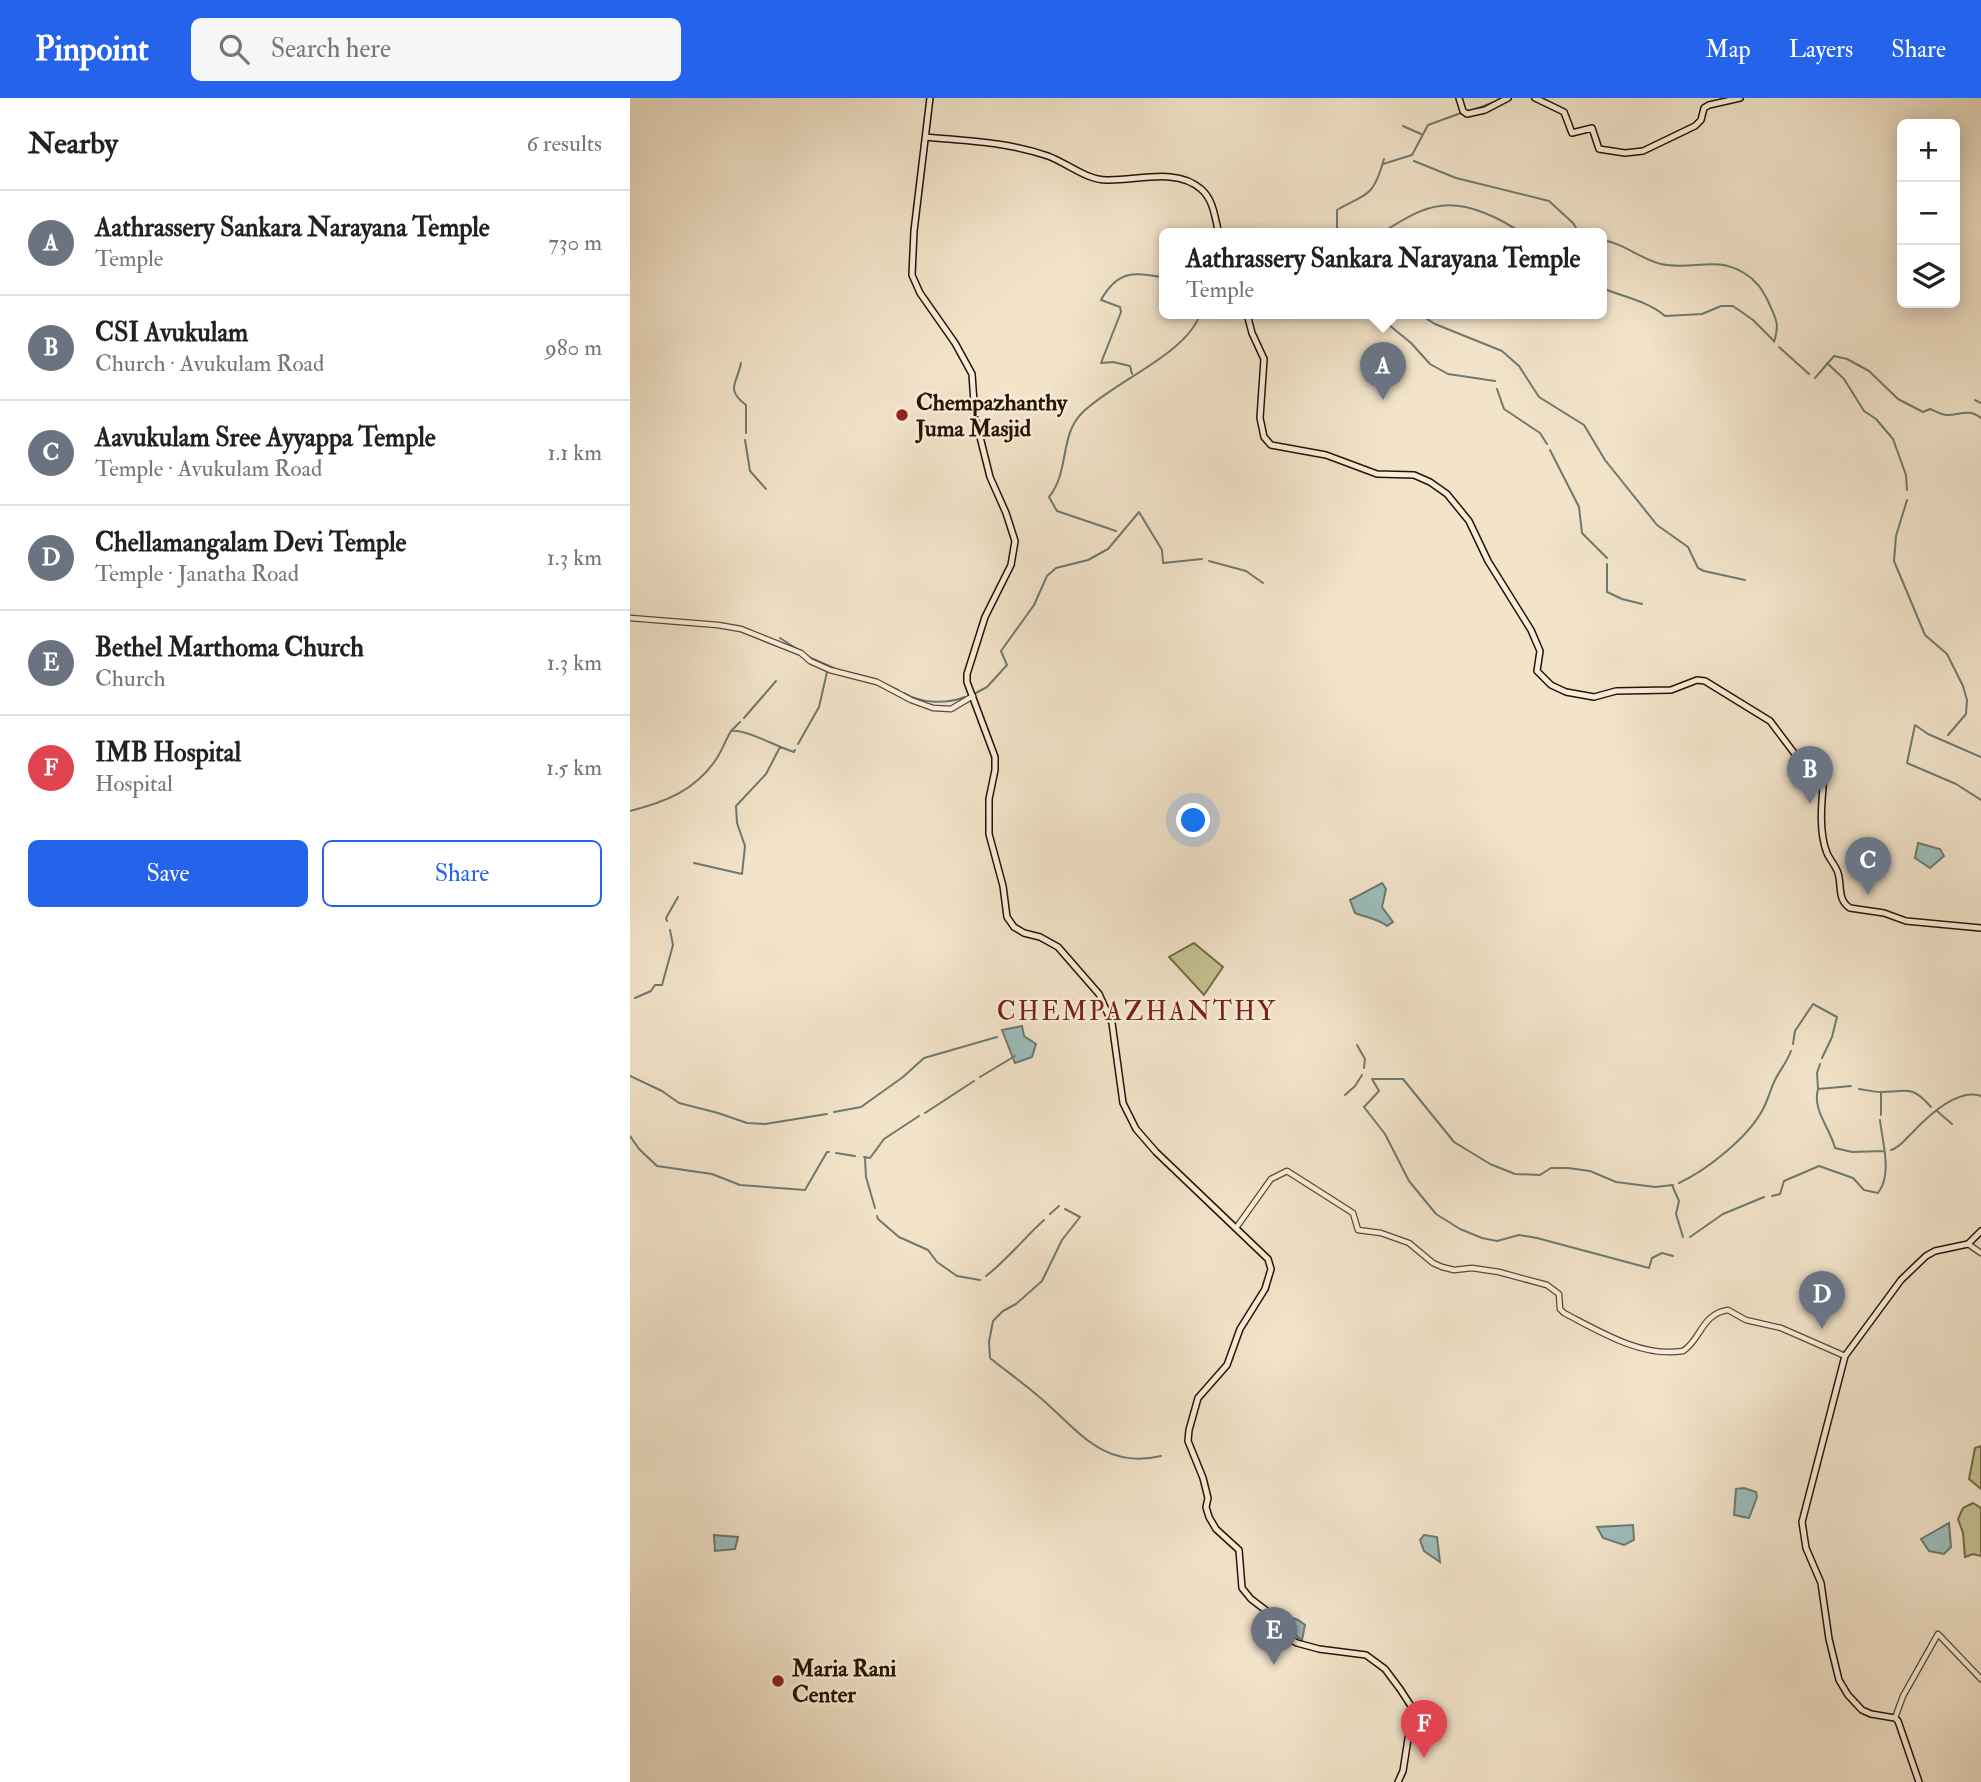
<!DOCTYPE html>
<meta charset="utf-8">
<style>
:root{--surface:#fff;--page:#f6f6f6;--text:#222;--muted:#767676;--line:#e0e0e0;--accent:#2563eb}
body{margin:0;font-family:"IM FELL Double Pica",serif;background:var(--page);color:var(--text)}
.controls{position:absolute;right:21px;top:21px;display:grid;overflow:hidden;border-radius:10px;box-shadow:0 4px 18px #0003}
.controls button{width:63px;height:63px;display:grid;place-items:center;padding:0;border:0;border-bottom:2px solid var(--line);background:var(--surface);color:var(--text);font:35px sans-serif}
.you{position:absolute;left:564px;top:723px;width:24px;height:24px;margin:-18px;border:5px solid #fff;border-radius:50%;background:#1a73e8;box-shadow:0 0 0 10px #1a73e833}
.badge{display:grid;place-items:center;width:46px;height:46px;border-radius:50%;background:var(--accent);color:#fff;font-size:23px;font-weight:700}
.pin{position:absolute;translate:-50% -58px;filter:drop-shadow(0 2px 4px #0008)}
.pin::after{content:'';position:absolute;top:37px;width:24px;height:21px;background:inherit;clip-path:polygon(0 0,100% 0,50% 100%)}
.popup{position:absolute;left:529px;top:130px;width:448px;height:91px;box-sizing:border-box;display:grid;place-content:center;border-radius:10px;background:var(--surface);filter:drop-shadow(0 2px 5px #0005);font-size:23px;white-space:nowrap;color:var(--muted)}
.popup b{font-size:26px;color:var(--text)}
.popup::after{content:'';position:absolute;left:50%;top:100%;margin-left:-14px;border:14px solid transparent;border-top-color:var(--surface)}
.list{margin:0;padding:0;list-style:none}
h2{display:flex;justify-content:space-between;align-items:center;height:91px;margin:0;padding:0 28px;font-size:30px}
h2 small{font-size:23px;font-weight:400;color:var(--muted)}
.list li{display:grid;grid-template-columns:46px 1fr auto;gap:21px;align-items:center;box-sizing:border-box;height:105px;padding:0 28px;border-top:2px solid var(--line)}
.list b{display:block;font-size:26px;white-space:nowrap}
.list p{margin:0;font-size:23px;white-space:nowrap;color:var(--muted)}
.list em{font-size:23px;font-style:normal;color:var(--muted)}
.actions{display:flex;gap:14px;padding:21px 28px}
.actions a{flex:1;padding:16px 0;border:2px solid var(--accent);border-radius:10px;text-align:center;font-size:24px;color:var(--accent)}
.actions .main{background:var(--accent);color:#fff}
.icon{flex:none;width:38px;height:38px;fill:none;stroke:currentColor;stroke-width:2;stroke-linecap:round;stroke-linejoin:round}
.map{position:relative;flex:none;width:1351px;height:1684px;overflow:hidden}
header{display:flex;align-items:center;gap:42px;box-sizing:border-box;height:98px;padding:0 35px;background:var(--accent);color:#fff}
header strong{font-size:33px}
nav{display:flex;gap:38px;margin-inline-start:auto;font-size:24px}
.search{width:490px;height:63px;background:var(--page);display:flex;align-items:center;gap:18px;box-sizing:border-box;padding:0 24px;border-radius:10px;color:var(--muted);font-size:26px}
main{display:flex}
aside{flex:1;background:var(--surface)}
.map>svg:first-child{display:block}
.green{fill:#c2c191;stroke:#746a48;stroke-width:2}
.water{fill:#9cbdbc;stroke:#6d7971;stroke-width:2}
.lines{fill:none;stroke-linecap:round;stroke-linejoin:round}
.stream{stroke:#6d7971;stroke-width:2}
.tertiary-casing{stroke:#5a4732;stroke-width:7}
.secondary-casing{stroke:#271300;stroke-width:8}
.tertiary{stroke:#f7eddc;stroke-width:4.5}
.secondary{stroke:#f7eddc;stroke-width:5}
.poi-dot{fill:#8f2418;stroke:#f7eddc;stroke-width:2.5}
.labels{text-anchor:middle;stroke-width:5;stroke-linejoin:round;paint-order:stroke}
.poi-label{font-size:23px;font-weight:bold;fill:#271300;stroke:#f7eddc;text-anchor:start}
.quarter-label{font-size:26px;letter-spacing:2px;fill:#7a1f14;stroke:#f7eddc}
</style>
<header>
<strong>Pinpoint</strong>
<div class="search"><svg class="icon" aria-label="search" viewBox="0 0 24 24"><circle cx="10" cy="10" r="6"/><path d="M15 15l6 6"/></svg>Search here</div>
<nav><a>Map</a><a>Layers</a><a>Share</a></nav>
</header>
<main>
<aside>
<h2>Nearby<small>6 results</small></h2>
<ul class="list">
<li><span class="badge" style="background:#6b7280">A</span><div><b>Aathrassery Sankara Narayana Temple</b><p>Temple</p></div><em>730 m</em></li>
<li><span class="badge" style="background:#6b7280">B</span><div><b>CSI Avukulam</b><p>Church · Avukulam Road</p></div><em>980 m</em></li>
<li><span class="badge" style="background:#6b7280">C</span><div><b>Aavukulam Sree Ayyappa Temple</b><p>Temple · Avukulam Road</p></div><em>1.1 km</em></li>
<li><span class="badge" style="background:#6b7280">D</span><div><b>Chellamangalam Devi Temple</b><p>Temple · Janatha Road</p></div><em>1.3 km</em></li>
<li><span class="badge" style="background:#6b7280">E</span><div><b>Bethel Marthoma Church</b><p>Church</p></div><em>1.3 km</em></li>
<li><span class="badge" style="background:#e0444e">F</span><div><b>IMB Hospital</b><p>Hospital</p></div><em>1.5 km</em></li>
</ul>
<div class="actions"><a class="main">Save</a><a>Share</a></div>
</aside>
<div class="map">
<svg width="1351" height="1684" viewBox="0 0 1351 1684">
<rect width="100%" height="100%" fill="#f2e3c9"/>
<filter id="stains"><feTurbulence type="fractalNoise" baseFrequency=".00286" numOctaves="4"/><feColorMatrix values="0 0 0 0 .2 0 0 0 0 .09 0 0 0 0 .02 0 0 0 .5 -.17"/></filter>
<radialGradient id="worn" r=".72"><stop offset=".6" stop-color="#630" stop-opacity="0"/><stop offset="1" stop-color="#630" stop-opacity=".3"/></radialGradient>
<path class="green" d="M 564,845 L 593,869 L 574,897 L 539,859 Z
M 1351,1348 L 1351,1391 L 1339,1381 L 1345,1350 Z
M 1343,1405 L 1351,1410 L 1351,1458 L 1343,1456 L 1335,1459 L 1333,1435 L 1328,1421 L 1333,1410 Z"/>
<path class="water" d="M 1288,745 L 1310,751 L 1314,758 L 1300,770 L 1285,760 Z
M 752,785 L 756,791 L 752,809 L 763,824 L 757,828 C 749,821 735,819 725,815 L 720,802 Z
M 392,928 L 394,938 L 406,946 L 402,959 L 385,965 L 372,932 Z
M 1114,1390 L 1126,1394 L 1127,1399 L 1119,1420 L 1104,1417 L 1106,1391 Z
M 1319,1425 L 1321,1449 L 1314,1456 L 1299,1453 L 1291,1441 Z
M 1003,1427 L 1004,1442 L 994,1447 L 973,1440 L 967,1429 Z
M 84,1437 L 108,1439 L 105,1451 L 85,1453 Z
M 794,1437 L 807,1439 L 810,1464 L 794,1453 L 790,1442 Z
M 652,1516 L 668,1522 L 675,1527 L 672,1542 L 661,1534 L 647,1518 Z"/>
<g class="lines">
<path class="stream" d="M 843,12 L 864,4
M 773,28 L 791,36
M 784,63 L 826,80 L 919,103 L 943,125 L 950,136
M 753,66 L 782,57 L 798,27 L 831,15
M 707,136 L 707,112 C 738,94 743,100 754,61
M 749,136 C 767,126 789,110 810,108 C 838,104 870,120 893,136
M 972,142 C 994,145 1010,161 1031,166 C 1063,173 1085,157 1114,175 C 1126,182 1132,191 1138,203 C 1146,222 1150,224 1144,244
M 972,190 C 993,199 1018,203 1035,218 L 1072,216 L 1091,208 L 1103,208 L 1123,222 L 1144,243
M 737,216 L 753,222 L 781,245 L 800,266 L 818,276 L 865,283
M 789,216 L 805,226 L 872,253 L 889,268 L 909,299 L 954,327 L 975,362 L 1027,427 L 1058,449 L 1068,470 L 1074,473 L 1115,482
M 1149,249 L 1179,276
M 111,265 C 107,286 95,291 116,307 L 116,335
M 1197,265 L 1214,281 L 1234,313 L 1246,321 L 1263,341 L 1276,377 L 1277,392
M 502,276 L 500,268 L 483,264 L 471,265 L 491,214 L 490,209 L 471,202 C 487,173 504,173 534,180
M 1185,280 L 1204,258 L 1217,261 L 1239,273 L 1268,301 L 1293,314 L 1300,311 C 1305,313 1312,317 1317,317 C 1331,317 1338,310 1351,320
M 867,291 L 874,311 L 910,335 L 917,346
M 1345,302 L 1351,305
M 115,342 L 120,373 L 136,391
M 920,352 L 949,409 L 952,435 L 977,460
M 1277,402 L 1266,438 L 1264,463 L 1295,537 L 1317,556 L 1333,588 L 1337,602 L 1336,616 L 1318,637
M 486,433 L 427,413 L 419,399 C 440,373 429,338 452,315 C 483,284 557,256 570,216
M 579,463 L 616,473 L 633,485
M 977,466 L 977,494 L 992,501 L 1012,506
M 150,540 L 181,560 L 206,571
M 219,575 L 237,579
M 255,586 L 268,592
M 274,595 C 292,606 317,606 335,599
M 344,596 L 357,589 L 377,567 L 371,553 L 404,507 L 417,478 L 426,470 L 458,462 L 478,451 L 509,414 L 532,452 L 533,465 L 572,461
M 114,620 L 146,583
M 110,624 L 101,633 C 116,631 147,649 164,654 L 165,652
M 168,646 L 189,609 L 197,574
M 1351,659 L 1298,636 L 1285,627 L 1277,665 L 1326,686 L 1351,702
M 0,713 C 35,704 64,693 85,663 C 92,653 95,643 101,633
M 64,765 L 112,776 L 115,748 L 107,725 L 106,708 L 136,676 L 150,649
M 37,823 L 36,820 L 48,799
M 5,900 L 21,893 L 25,887 L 32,887 L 43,847 L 40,832
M 1163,946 L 1165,933 L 1183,906 L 1207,919 L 1202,939 L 1192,960
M 727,947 L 735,961 L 734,970
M 1190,966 L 1187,975 L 1188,991 L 1221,988
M 0,978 L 32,993 L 49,1005 L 88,1015 L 117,1025 L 135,1026 L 197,1016
M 350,979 L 385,958
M 1188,991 C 1182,1012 1200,1030 1205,1050 L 1222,1054 L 1254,1053
M 1229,991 C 1236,992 1244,994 1251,994 C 1277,994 1281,986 1301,1009
M 715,997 L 725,988 L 732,977
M 1307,1013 L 1322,1026
M 204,1014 L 231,1009 L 273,979 L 294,960 L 367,939
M 295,1015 L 344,983
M 1251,1017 L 1251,995
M 0,1038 L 9,1051 L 27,1068 L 82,1076 L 110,1087 L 175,1092 L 197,1054 L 199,1054
M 1261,1052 C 1271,1049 1275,1041 1282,1035 C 1298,1018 1327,990 1351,998
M 206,1055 L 225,1058
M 234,1059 L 240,1060 L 254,1041 L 289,1018
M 235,1060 L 236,1079 L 245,1110
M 1049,1085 C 1077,1072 1117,1040 1132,1013 C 1138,1003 1140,992 1145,982 C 1150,972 1157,964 1161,953
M 1042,1087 L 1049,1103 L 1046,1116 L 1053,1139
M 1043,1087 L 1025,1089 L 986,1084 L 960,1073 L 938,1070 L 921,1070 L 910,1077 L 885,1076 L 860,1066 L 824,1044 L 773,981 L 742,981 L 749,993 L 734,1009 L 755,1036 L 779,1083 L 806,1116 L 830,1131 L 852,1140 L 867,1143 L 889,1137 L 907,1140 L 1019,1170 L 1022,1160 L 1032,1155 L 1043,1158
M 1142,1098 L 1150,1096 L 1154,1083 L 1189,1068 L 1223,1080 L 1234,1092 L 1248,1095 C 1263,1076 1252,1043 1250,1022
M 435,1111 L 450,1119 L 432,1142 L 412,1183 L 386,1206 L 373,1213 L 363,1223 L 359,1244 L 360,1260 C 376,1273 392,1284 407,1297 C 447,1330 471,1372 531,1358
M 420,1116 L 429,1108
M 247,1118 L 248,1121 L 269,1139 L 298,1152 L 307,1164 L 327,1178 L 350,1182
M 1060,1139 L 1093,1116 L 1134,1099
M 356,1178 C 377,1162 394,1140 414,1122"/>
<g class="tertiary-casing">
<path id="tertiary" d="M 0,520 L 88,527 L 111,531 L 171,555 L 180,563 L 200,572 L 247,584 L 281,602 L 303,610 L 321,611 L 343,598
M 606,1130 L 641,1081 L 657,1073 L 723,1115 L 728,1132 L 751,1135 L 779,1145 L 803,1165 L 812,1169 L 824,1172 L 842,1170 L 869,1174 L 917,1187 L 929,1196 L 930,1211 L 934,1215 C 969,1233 1012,1260 1053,1253 C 1071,1242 1071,1216 1098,1212 L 1116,1222 L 1151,1230 L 1215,1258
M 1338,1146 L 1351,1155
M 1265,1620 L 1273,1598 L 1308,1536 L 1351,1581"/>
</g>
<g class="secondary-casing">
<path id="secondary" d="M 300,0 L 284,133 L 282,177 L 290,195 L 325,245 L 342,276 L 345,319 L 360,379 L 376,415 L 385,443 L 381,467 L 355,519 L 337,576 L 337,584 L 365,659 L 365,672 L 359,701 L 359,736 L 373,788 L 377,819 L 384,829 L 394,835 L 410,839 L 428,849 L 469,896 L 482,925 L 493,1005 L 506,1031 L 526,1054 L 638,1161 L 641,1171 L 635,1191 L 610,1231 L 597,1267 L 568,1300 L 559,1332 L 558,1343 L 573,1380 L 578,1400 L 576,1409 L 579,1419 L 586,1431 L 609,1452 L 612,1490 L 621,1501 L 642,1517 L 651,1536 L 667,1545 L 689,1551 L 736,1557 L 755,1571 L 770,1591 L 781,1608 L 780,1628 L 773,1673 L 768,1684
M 829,0 L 833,13 L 837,16 L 855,12 L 878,0
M 905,0 L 934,14 L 942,35 L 962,30 L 969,51 L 995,55 L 1013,53 L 1065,28 L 1071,22 L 1074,10 L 1079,7 L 1110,0
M 296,39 C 337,43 378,44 418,58 C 437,65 456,82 477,82 C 507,83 546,69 571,91 C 584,102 585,121 589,136
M 617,216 L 622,235 L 634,261 L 630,320 L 634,339 L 641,347 L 696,357 L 747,376 L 784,377 L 800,384 L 817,396 L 839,423 L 858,463 L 901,532 L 910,553 L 907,573 L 921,587 L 936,594 L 964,599 L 986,593 L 1041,592 L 1067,582 L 1075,583 L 1140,623 L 1174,668 L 1194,678 C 1192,701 1188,733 1197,755 C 1200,762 1206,768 1208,775 C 1212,788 1207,802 1220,810 L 1254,815 L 1276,823 L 1351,830
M 1289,1684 L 1268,1623 L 1265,1620 L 1241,1616 L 1232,1612 L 1218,1597 L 1209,1582 L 1199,1541 L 1191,1485 L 1176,1450 L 1172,1424 L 1215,1258 L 1271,1182 L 1296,1158 L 1305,1153 L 1338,1146 L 1351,1133"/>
</g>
<use href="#tertiary" class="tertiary"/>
<use href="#secondary" class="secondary"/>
</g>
<g class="poi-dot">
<circle cx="272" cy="317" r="7"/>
<circle cx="148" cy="1583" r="7"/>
</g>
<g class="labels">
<g class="poi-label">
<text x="286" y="312">Chempazhanthy<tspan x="286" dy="26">Juma Masjid</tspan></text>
<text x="162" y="1578">Maria Rani<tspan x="162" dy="26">Center</tspan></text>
</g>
<g class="quarter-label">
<text x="507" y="922">CHEMPAZHANTHY</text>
</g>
</g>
<rect width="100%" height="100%" filter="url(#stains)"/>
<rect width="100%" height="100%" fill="url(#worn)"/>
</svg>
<div class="controls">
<button>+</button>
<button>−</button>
<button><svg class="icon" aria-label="layers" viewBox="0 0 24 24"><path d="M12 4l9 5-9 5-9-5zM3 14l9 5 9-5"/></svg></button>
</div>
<div class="you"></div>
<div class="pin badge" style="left:753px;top:302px;background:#6b7280">A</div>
<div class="popup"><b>Aathrassery Sankara Narayana Temple</b>Temple</div>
<div class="pin badge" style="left:1180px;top:706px;background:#6b7280">B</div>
<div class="pin badge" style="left:1238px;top:797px;background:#6b7280">C</div>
<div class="pin badge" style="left:1192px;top:1231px;background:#6b7280">D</div>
<div class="pin badge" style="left:644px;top:1567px;background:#6b7280">E</div>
<div class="pin badge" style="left:794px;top:1660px;background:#e0444e">F</div>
</div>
</main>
